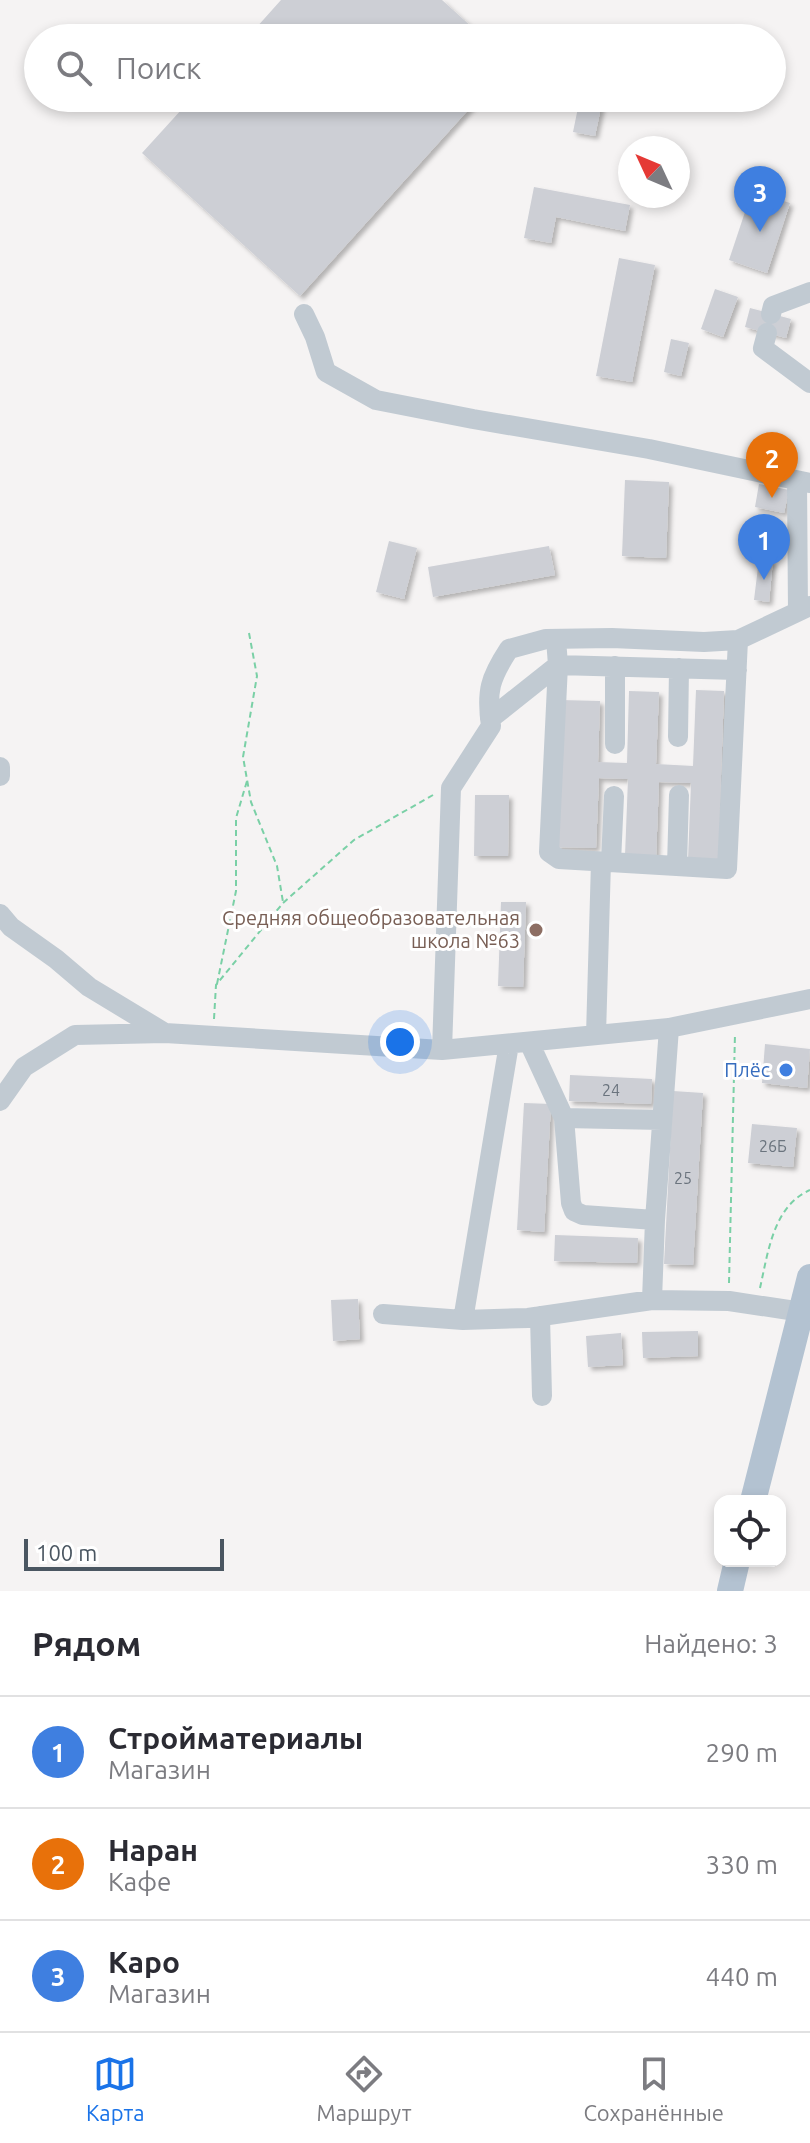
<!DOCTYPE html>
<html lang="ru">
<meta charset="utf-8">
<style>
:root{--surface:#fff;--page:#f7f7f7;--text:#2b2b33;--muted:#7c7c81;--line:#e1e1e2;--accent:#1a73e8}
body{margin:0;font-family:Ubuntu,sans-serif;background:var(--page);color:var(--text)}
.controls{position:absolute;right:24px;bottom:24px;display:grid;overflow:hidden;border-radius:16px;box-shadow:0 4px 12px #0003}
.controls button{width:72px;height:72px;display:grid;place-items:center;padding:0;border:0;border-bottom:2px solid var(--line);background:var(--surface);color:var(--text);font:40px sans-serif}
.compass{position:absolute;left:618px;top:136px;width:72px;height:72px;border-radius:50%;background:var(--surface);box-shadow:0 4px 12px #0003;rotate:314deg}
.scale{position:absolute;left:24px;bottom:20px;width:200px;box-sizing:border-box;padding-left:8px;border:4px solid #4a5661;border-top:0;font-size:22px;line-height:28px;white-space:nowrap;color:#4a5661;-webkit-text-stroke:6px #fff;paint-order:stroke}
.you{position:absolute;left:400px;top:1042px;width:28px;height:28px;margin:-20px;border:6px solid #fff;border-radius:50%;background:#1a73e8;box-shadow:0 0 0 12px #1a73e833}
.badge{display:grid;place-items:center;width:52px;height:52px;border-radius:50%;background:var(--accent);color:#fff;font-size:26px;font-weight:700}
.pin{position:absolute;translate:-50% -66px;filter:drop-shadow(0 2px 4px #0008)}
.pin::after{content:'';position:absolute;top:42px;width:28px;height:24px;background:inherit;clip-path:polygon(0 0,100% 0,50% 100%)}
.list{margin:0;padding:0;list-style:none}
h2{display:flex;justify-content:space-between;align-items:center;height:104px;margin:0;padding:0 32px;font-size:34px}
h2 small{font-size:26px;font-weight:400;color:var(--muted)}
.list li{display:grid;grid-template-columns:52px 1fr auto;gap:24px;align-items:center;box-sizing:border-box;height:112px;padding:0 32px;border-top:2px solid var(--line)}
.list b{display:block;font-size:30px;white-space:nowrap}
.list p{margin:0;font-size:26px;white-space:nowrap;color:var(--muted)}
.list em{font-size:26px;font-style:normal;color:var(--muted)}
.icon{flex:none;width:44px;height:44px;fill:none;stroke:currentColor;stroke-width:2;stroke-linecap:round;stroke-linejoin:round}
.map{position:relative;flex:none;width:810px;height:1591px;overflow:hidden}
.search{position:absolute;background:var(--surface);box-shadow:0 4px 12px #0003;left:24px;right:24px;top:24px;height:88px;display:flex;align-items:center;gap:20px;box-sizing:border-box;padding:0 28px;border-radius:44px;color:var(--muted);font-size:30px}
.sheet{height:440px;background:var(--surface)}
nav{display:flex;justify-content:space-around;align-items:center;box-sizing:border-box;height:112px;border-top:2px solid var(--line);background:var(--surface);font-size:22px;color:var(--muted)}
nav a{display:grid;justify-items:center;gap:4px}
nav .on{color:var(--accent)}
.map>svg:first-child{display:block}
.building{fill:#cdcfd5;filter:url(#shadow)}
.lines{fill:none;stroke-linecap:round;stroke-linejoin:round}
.path{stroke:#7ad0a6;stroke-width:2;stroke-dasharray:6 4;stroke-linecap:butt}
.minor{stroke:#c1cad2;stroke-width:20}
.major{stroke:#b3c2d1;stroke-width:26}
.education-dot{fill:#8d6e63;stroke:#fff;stroke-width:3}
.shop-dot{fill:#3f7fe0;stroke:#fff;stroke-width:3}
.labels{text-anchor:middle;stroke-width:6;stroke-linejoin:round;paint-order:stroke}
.number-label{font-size:16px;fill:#6b747e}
.education-label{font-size:20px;fill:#785e54;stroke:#fff;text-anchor:end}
.shop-label{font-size:20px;fill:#366cbe;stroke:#fff;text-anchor:end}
</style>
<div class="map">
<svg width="810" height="1591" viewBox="0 0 810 1591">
<defs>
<filter id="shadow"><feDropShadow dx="3.5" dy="3.5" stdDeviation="2" flood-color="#0004"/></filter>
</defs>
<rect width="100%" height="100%" fill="#f5f3f3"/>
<path class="building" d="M 281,0 L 442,0 L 484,38 L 247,38 Z
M 192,98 L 479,98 L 300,296 L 142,153 Z
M 580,98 L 603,98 L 595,136 L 573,132 Z
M 534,187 L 630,205 L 625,231 L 556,217 L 551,243 L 524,238 Z
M 752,191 L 790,203 L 767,273 L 729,260 Z
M 619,258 L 655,265 L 632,382 L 596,376 Z
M 715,289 L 738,297 L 723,337 L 701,329 Z
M 750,308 L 791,319 L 786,338 L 745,327 Z
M 671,339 L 689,343 L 681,376 L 664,372 Z
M 625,480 L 669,482 L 666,558 L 622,556 Z
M 759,484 L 789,490 L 784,513 L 755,507 Z
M 389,541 L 417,548 L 404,599 L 376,592 Z
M 549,546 L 555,575 L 433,597 L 428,567 Z
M 759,559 L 773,560 L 769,602 L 754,600 Z
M 696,690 L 724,691 L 718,861 L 688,860 L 691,783 L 659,782 L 656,858 L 625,856 L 628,779 L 599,778 L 596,848 L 555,847 L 560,700 L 600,701 L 598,762 L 627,763 L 629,691 L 659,692 L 656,764 L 693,766 Z
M 475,795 L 509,795 L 508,856 L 474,856 Z
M 501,902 L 526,902 L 523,987 L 498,986 Z
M 765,1044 L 810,1049 L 807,1088 L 762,1083 Z
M 570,1075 L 652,1079 L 651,1104 L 569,1101 Z
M 673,1091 L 703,1093 L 693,1265 L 664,1264 Z
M 524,1103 L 551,1104 L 544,1232 L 517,1230 Z
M 752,1124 L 797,1128 L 793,1167 L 748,1163 Z
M 555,1235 L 638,1238 L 637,1263 L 554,1261 Z
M 358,1299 L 360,1339 L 333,1341 L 331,1300 Z
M 698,1331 L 698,1356 L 643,1358 L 642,1332 Z
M 621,1333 L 623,1365 L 588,1367 L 586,1336 Z"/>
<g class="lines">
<path class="path" d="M 249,633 L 257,676 L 243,757 L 251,802 L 277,866 L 283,902
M 217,984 L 236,891 L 236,818 L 247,781
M 214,1019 L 216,985 L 283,903 L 354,840 L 433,795
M 729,1283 L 735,1034
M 760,1288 C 768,1253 773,1206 810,1190"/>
<path class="minor" d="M 304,314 L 315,337 L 326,372 L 376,400 L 473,419 L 649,449 L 810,483
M 771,314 L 773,306 L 810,292
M 767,333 L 763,348 L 810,383
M 797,481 L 798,611
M 556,639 L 558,665 L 549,852 L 559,859 L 727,869 L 738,640
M 490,719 L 558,665 L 737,670
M 678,737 L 679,668
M 615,744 L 615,666
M 0,767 L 0,776
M 611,862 L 614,796
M 677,866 L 679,795
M 0,914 L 11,927 L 56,959 L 89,987 L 165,1033
M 596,1035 L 601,862
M 529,1042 L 564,1118 L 571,1203 L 574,1211 L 583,1215 L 655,1220 L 652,1300
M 509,1044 L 463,1320 L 528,1318 L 652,1300 L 729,1301 L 802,1312
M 442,1050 L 451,788 L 491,726 C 486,691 490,678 509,649 L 546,639 L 612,638 L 704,642 L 738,640 L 810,606
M 0,1101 L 24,1067 L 75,1035 L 165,1033 L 442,1050 L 669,1028 L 810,999
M 564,1118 L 662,1120
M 655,1220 L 669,1028
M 383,1314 L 463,1320
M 540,1316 L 542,1396"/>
<path class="major" d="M 753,1501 L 810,1277
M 730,1591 L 737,1561"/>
</g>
<circle class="education-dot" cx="536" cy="930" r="8"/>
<circle class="shop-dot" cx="786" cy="1070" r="8"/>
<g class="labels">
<g class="number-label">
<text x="611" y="1096">24</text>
<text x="773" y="1152">26Б</text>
<text x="683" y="1184">25</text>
</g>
<g class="education-label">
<text x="520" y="925">Средняя общеобразовательная<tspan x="520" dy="23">школа №63</tspan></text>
</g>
<g class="shop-label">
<text x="770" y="1077">Плёс</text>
</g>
</g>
</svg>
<div class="controls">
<button><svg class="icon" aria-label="locate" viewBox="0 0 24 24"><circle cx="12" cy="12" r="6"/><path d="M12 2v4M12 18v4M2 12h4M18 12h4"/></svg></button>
</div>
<svg class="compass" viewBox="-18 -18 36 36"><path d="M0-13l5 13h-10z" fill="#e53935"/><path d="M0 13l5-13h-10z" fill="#7c7c81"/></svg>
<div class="scale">100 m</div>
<div class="you"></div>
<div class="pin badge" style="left:764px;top:580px;background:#3f7fe0">1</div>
<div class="pin badge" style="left:772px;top:498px;background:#e8710a">2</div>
<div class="pin badge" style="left:760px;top:232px;background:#3f7fe0">3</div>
<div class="search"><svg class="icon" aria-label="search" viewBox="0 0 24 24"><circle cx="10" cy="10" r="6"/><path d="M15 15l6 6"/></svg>Поиск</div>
</div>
<section class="sheet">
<h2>Рядом<small>Найдено: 3</small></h2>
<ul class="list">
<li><span class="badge" style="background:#3f7fe0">1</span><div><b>Стройматериалы</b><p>Магазин</p></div><em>290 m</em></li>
<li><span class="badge" style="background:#e8710a">2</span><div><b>Наран</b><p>Кафе</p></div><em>330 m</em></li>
<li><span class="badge" style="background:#3f7fe0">3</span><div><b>Каро</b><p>Магазин</p></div><em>440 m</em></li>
</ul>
</section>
<nav>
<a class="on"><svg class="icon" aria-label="map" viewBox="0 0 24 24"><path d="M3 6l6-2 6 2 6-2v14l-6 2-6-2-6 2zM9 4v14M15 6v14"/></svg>Карта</a>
<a><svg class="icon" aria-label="directions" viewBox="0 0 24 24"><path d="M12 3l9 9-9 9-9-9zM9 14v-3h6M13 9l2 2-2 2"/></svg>Маршрут</a>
<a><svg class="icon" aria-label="saved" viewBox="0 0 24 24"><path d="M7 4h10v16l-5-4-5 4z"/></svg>Сохранённые</a>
</nav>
